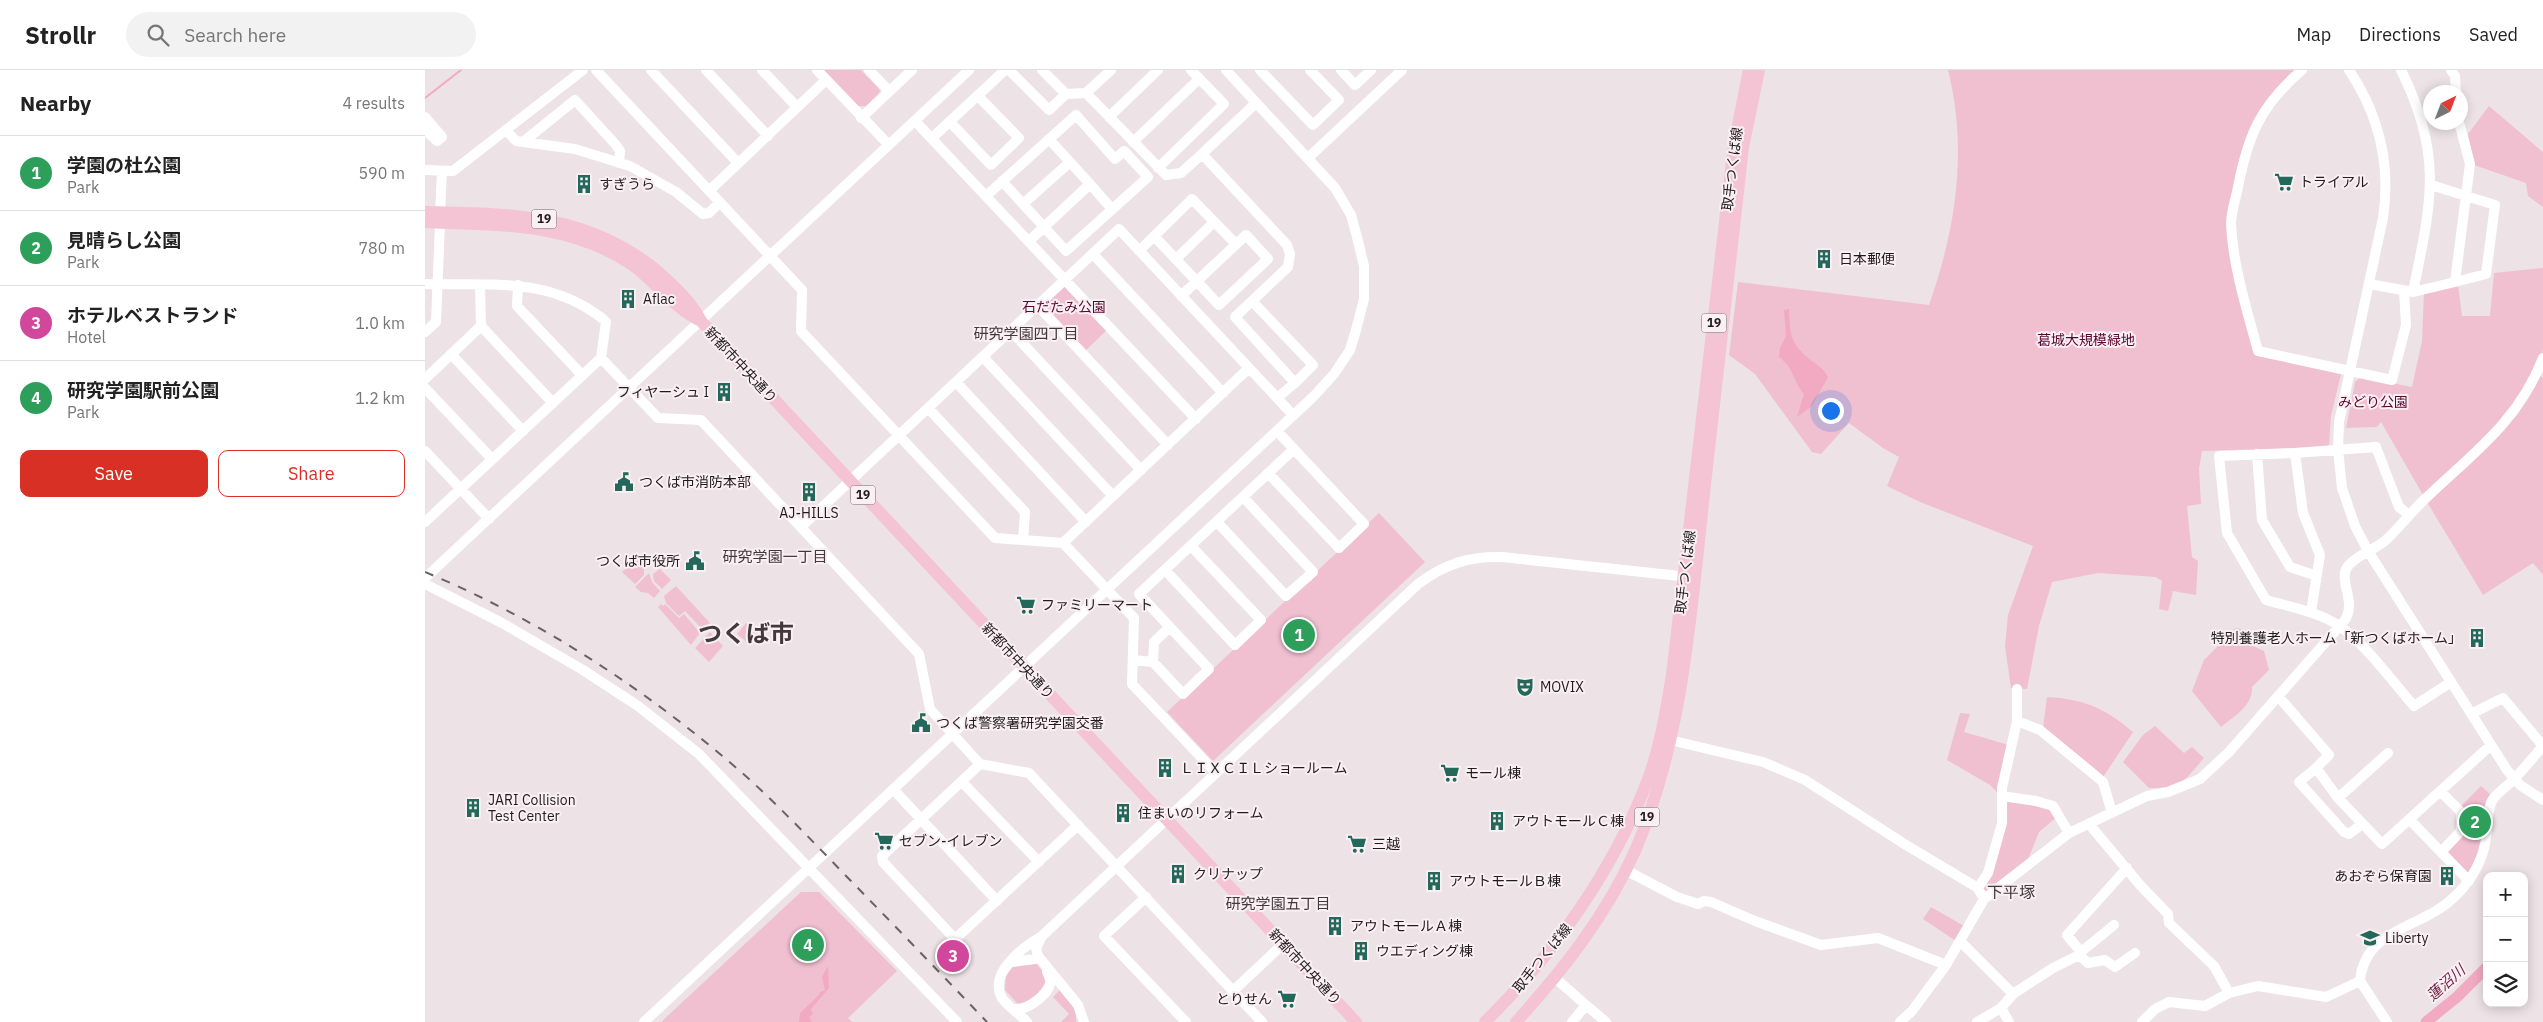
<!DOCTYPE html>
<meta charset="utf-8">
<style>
:root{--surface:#fff;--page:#f2f2f2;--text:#222;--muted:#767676;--line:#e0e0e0;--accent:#d93025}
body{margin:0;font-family:"IBM Plex Sans","Noto Sans JP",sans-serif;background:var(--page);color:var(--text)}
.controls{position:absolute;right:15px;bottom:15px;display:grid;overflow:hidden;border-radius:10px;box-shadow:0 2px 12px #0003}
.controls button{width:45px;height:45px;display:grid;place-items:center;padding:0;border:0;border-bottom:1px solid var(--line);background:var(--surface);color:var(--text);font:25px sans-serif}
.compass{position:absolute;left:1998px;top:15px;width:45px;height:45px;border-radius:50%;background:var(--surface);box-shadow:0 2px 12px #0003;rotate:42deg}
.you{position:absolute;left:1405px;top:340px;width:18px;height:18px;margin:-12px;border:4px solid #fff;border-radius:50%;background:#1a73e8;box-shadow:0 0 0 8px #1a73e833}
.badge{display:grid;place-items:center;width:32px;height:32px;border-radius:50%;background:var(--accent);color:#fff;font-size:16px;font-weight:700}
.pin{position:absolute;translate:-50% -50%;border:2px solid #fff;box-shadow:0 1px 5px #0006}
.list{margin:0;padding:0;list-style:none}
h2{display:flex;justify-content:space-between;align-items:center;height:65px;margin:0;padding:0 20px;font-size:21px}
h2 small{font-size:16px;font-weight:400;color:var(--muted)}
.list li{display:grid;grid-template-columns:32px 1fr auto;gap:15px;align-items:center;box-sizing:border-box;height:75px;padding:0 20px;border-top:1px solid var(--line)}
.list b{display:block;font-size:19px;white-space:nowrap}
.list p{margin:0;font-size:16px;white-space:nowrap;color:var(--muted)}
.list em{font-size:16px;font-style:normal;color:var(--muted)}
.actions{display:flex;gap:10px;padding:15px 20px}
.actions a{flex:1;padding:11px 0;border:1px solid var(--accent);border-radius:10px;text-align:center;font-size:18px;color:var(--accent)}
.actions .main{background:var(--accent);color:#fff}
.icon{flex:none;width:28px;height:28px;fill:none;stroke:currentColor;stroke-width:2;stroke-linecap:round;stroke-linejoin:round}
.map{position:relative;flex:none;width:2118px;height:952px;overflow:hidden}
header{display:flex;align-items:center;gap:30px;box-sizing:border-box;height:70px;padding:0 25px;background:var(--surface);border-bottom:1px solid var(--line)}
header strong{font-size:24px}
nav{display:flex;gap:28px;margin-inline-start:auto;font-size:18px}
.search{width:350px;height:45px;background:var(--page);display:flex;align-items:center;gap:12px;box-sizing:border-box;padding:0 18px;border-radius:28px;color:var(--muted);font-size:19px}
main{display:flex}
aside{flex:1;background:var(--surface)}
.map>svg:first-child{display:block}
.green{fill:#f0c0d0}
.water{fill:#f1aac2}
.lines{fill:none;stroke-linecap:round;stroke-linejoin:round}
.stream{stroke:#f1aac2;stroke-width:2}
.river{stroke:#f1aac2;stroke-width:11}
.minor{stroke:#fff;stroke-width:10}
.major{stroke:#f4c3d4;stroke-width:12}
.rail{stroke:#696364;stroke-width:2;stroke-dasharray:9 9;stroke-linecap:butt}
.labels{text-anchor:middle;stroke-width:4;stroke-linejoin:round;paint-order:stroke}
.shield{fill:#faeff3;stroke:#615b5d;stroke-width:1}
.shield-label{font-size:12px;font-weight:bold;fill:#201c1d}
.street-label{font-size:14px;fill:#201c1d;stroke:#faeff3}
.poi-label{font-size:14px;fill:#201c1d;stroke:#faeff3;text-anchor:start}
.park-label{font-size:14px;fill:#5a0731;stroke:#faeff3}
.neighbourhood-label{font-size:15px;fill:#41393b;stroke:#faeff3}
.water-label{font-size:15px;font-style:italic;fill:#742346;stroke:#faeff3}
.quarter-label{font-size:16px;fill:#41393b;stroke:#faeff3}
.town-label{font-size:24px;font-weight:bold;fill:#41393b;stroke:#faeff3}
</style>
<header>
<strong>Strollr</strong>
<div class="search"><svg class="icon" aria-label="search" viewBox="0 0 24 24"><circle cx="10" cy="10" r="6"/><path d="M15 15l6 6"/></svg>Search here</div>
<nav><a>Map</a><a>Directions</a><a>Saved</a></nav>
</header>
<main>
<aside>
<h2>Nearby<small>4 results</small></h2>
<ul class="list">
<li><span class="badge" style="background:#2e9e5b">1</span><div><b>学園の杜公園</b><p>Park</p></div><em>590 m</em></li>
<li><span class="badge" style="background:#2e9e5b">2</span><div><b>見晴らし公園</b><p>Park</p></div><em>780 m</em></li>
<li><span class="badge" style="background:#d1479c">3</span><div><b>ホテルベストランド</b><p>Hotel</p></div><em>1.0 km</em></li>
<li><span class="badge" style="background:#2e9e5b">4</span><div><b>研究学園駅前公園</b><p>Park</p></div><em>1.2 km</em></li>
</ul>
<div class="actions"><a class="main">Save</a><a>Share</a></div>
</aside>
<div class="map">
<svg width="2118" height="952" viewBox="0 0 2118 952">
<rect width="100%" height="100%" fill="#ede2e5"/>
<path class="green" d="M 398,0 L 436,0 L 454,19 L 455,22 L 441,36 L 432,36 Z
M 1523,0 L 1873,0 L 1824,61 L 1804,149 L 1830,284 L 1916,304 L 1906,346 L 1904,375 L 1901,377 L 1777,381 L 1774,399 L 1776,434 L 1762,436 L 1767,487 L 1773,491 L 1771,525 L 1748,521 L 1743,541 L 1734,539 L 1737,511 L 1731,507 L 1673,503 L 1627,512 L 1614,556 L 1602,619 L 1586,618 L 1580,576 L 1583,545 L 1608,476 L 1495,432 L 1462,416 L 1474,387 L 1458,378 L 1424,353 L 1396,384 L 1387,382 L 1330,304 L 1304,285 L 1313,212 L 1504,235 C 1531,159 1543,79 1523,0 Z
M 2064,36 L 2118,82 L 2118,137 L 2103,126 L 2101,113 L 2049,95 L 2043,64 Z
M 2118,198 C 2118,223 2118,254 2118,279 C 2109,335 2038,388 1998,425 L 1956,352 L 1952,357 L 1921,358 L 1930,312 L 1936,307 L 1987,317 L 1997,271 L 1999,222 L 2033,215 L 2037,246 L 2065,246 L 2069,203 Z
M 638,214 L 683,259 L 659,282 L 618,234 Z
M 2115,305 L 2118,308 L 2118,505 L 2108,493 L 2058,525 L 2002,432 L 2093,344 Z
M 954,443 L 1000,492 L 788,691 L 742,642 Z
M 212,488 L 219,497 L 219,505 L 210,514 L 197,502 Z
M 235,499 L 246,510 L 237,519 L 229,511 L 228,504 Z
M 224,503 L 227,512 L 235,521 L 229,528 L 223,523 L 216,522 L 210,517 Z
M 251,516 L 285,553 L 278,560 L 260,541 L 254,546 L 241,533 L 239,526 Z
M 236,534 L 238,536 L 240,534 L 254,548 L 259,544 L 275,563 L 266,575 L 233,537 Z
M 321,553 L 330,563 L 322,569 L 323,573 L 312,564 Z
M 1811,558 L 1828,562 L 1828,576 L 1839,581 L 1844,600 L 1827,617 C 1828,636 1809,646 1796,657 L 1767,621 L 1779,590 Z
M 285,562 L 298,576 L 284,592 L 270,578 Z
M 1622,627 C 1659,629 1680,638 1708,662 L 1678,707 L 1618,658 Z
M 1535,643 L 1545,644 L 1539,662 L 1584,675 L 1572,722 L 1565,715 L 1522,690 Z
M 1730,656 L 1759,683 L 1767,677 L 1779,688 C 1758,712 1758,718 1724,718 L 1698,692 L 1718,665 Z
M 2056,716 L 2066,725 L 2058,773 L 2044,806 L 2021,783 L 2040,762 L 2035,737 Z
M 1582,731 C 1600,733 1621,732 1632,747 L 1614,762 L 1602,792 L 1564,823 L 1559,821 L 1557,817 L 1581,752 Z
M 376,822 L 394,822 L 472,901 L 423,948 L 427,952 L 236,952 Z
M 1506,837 L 1539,856 L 1531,871 L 1498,849 Z
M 610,892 L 622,907 C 619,918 605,935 592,933 L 580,920 L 581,906 L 588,897 Z
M 635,920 C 645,930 652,938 651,952 L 636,952 L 644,944 L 628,927 Z"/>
<path class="water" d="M 1364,239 C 1365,265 1365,274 1387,291 C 1394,296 1399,299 1403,307 L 1387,336 L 1372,347 L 1379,324 C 1367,310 1370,299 1354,287 L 1355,278 L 1361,266 L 1359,240 Z
M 403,896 L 404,918 L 386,939 L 388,944 L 384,947 L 387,952 L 374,952 L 375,943 L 394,925 L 395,922 L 400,920 L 397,907 Z"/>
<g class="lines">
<path class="stream" d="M 0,28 L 36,0"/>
<path class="river" d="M 2001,952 L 2032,927 L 2062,897"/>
<path class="minor" d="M 171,0 L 377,220 L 376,261 L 570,468 L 638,473 L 709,548 L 707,614 L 791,703
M 226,0 L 313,93
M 281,0 L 343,66
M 337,0 L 372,37
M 392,0 L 464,75
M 444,0 L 464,21
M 584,0 L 624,40 L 641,24 L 661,23 L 741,105 L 756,103 L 777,84 L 862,175 L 865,184 L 863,197 L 810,247 L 870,313 L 852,328
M 617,0 L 641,24
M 835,0 L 888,55 L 914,30 L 885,0
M 916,0 L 930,15 L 946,0
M 1877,0 C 1836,35 1823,65 1813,117 C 1811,128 1806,142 1806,154 C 1808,197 1822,240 1833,281 L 1967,310 L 1981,255 L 1979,221
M 1924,0 C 1954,45 1966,95 1958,148 L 1914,352 L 1913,379 L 1917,418 L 1930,456 L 1943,481 L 2082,700 L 2095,715 L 2118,730
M 1976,0 C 2019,86 2006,133 1988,222
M 2026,0 L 2030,6 L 2031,22
M 661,23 L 686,0
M 0,47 L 17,67 L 12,71 L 0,60
M 684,47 L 733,0
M 436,48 L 487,0
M 490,51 L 771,349
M 525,52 L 566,95 L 594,68 L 553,26
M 81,60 L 91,71 L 150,79 L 205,96 L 251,122 L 278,144 L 284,143 L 295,132
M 507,68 L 580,0
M 98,72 L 150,30 L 191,75 L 195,81 L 194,93
M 708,72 L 774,9
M 777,84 L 831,33
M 883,88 L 977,0
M 733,98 L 799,34 L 766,0
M 0,100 L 28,101 L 158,0
M 665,114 L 687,139
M 2006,115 L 2070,135 L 2061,204 L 2030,212
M 285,120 L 401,10
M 561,126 L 651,45 L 690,89 L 699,81 L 723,107 L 641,181 L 577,111
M 598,134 L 645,92
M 15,143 L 17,101
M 729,166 L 794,235 L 843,189 L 821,165 L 756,226
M 604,171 L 665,114 L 624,69
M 714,181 L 767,129 L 811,174
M 668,184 L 798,323
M 751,189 L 789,152
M 0,214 C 65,216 123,206 178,249 L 181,252 L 176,288 L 233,348 L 276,350 L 494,584 L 505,639 L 555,694 L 604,703 L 837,952
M 1944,214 L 1988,222 L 2030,212 L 2045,94 L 2034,52
M 55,215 L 56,256 L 128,333
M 93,215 L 92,236 L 157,305
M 827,231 L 888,295 L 870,313
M 613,236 L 743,375
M 586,261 L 716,400
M 0,262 L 11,252 L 15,153
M 26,284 L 98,361
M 558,287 L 688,426
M 0,309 L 56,256
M 531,312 L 661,452
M 0,318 L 67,389
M 503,338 L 600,442 L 598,470
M 0,381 L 64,449
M 1870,383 L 1794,386 L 1802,463 L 1841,530 C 1865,537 1895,542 1916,557 C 1944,578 1966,610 1989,636 L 2026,612
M 1832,384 L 1837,450 L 1865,497 L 1892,506
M 843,403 L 914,478 L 939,454 L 852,361
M 0,452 L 176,288
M 792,452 L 861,526 L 888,502 L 818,427
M 376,457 L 694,159 L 868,345
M 638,473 L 824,298
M 740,500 L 810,575 L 836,550 L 766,476
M 0,508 L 544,0
M 0,514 L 77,553 L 158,600 L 213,636 L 274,684 L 532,952
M 1886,542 L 1895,485 L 1878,443 L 1870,383 L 1951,377 L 1974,437 L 1984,445
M 708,590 L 728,592 L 758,624 L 784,599 L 714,524 L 869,379
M 728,592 L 729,572 L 745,557
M 1853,626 L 1904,685 L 1891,698
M 2046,644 L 2078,628 L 2118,676
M 1592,651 L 1615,660 L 1678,712 L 1687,743
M 1245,670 L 1338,692 L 1380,710 L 1481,775 L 1553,818
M 555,694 L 457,786 L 458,792 L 530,869 L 653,755
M 537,712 L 614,792
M 468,719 L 572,831
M 1577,726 L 1611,731 L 1628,736 L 1644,763
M 1913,728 L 1963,683
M 1985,750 L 2016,782 L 2036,761 L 2036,742 L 2015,721
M 1664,754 L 1715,815 L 1743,844 L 1744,853 L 1789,896 L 1804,923
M 1937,754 L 1924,764 L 1919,762 L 1874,712 L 1891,698 L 1913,728 L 1957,774 L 2066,675
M 2016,782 L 2044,811
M 1206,803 L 1252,827 L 1273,834 L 1279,831 L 1286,832 L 1330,851 L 1396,875 L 1453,868 L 1521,895
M 1556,824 L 1553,818 L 1563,803 L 1577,753 L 1577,718 L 1592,651 L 1592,619
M 721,827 L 679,866 L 761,952
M 617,866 L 611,878 L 613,886 L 653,935 L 659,952
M 1535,871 L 1588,924 L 1576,938 L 1584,952
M 1656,882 L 1689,855
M 1654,885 L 1663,893 L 1680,890 L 1690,897 L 1710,883
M 587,892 L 610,889
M 1130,908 L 1161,935 L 1147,952
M 1935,911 C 1940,858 1995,859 2027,829 C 2043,815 2056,795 2060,774 C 2063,761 2061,740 2068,729 C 2074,721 2084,715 2090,708 C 2100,698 2109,686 2118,676
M 808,921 L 858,874
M 1588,924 L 1628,898 L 1654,885 L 1656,882 L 1642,865 L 1702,798
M 1161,935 L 1181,952
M 590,939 C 601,941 623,925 625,914 C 626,910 624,906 622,902
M 219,952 L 889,326 L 909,304 L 925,280 L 931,260 L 939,229 L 939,196 L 932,167 L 926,145 L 910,118 L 801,0
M 602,952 C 595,944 583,937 577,928 C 563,903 598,877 617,866 L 993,514 C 1020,494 1044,486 1077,487 L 1264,507
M 1475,952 L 1487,941 L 1521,895 L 1559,829 L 1644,763 L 1722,726 L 1743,722 L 1775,709 L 1804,682 L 1920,550 C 1932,530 1912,510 1923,496 C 1933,484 1950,480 1961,470 C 1975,457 1986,442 2000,429 C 2048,383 2093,352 2118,288
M 1552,952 L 1576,938
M 1717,952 L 1730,939 L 1744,932 L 1780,936 L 1804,923 L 1833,916 L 1901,927 L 1935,911 L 1962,952"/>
<path class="major" d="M 0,142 C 85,144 161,143 231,200 C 248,215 266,231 276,251 L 931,952
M 0,152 C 72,155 143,152 206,194 C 231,211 248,238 276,251
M 1060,952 C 1128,885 1188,801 1222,712 C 1235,678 1241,641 1247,605 L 1309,75 L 1324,0
M 1091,952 C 1138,900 1181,846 1210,781 C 1258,669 1266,543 1279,423 C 1292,307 1305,192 1318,77 L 1334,0"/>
<path class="rail" d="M 0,502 C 118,551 228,624 324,709 C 359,741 392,776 425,810 C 471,857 517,905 562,952"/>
</g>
<defs>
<g id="supermarket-bare" transform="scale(1.5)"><path d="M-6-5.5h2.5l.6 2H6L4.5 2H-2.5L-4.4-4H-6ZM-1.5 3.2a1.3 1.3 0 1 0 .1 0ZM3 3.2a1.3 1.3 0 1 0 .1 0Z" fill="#23685a" stroke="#faeff3" stroke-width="2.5" paint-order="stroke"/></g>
<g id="building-bare" transform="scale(1.5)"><path d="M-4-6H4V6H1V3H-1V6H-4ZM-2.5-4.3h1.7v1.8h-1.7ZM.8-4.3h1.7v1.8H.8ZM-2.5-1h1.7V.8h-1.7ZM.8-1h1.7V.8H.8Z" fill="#23685a" stroke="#faeff3" stroke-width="2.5" paint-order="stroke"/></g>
<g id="civic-bare" transform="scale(1.5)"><path d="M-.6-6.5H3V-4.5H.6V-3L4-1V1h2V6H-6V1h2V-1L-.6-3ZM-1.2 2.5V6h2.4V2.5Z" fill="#23685a" stroke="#faeff3" stroke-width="2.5" paint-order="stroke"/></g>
<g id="theatre-bare" transform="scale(1.5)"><path d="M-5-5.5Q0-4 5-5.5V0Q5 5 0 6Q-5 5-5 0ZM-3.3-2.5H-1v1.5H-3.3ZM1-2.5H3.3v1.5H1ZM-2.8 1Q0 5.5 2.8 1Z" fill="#23685a" stroke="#faeff3" stroke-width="2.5" paint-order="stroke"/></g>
<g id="school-bare" transform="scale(1.5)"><path d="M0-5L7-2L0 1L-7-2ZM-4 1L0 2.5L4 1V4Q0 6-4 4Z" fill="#23685a" stroke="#faeff3" stroke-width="2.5" paint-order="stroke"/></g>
</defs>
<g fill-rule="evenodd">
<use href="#supermarket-bare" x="1859" y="112"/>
<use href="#building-bare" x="159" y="114"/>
<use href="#building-bare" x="1399" y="189"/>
<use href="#building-bare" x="203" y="229"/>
<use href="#building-bare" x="299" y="322"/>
<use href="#civic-bare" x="199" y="412"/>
<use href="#building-bare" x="384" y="422"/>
<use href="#civic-bare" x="270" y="491"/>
<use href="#supermarket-bare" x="601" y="535"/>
<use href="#building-bare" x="2052" y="568"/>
<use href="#theatre-bare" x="1100" y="617"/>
<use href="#civic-bare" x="496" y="653"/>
<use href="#building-bare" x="740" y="698"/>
<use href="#supermarket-bare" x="1025" y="703"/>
<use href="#building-bare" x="48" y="738"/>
<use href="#building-bare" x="698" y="743"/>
<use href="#building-bare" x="1072" y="751"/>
<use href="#supermarket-bare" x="459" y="771"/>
<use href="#supermarket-bare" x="932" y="774"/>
<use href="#building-bare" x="753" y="804"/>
<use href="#building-bare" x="2022" y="806"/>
<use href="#building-bare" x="1009" y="811"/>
<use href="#building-bare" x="910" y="856"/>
<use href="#school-bare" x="1945" y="868"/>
<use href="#building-bare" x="936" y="881"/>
<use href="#supermarket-bare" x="862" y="929"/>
</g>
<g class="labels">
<g class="shield">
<rect x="106.5" y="139.5" width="25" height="19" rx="4"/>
<rect x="1276.5" y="243.5" width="25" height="19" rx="4"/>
<rect x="425.5" y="415.5" width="25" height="19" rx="4"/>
<rect x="1209.5" y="737.5" width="25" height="19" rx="4"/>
</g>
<g class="shield-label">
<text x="119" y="153">19</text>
<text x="1289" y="257">19</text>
<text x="438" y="429">19</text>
<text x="1222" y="751">19</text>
</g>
<g class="street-label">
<text transform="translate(1307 99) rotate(-83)" y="5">取手つくば線</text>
<text transform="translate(316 295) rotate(47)" y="5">新都市中央通り</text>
<text transform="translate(1260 502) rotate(-83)" y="5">取手つくば線</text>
<text transform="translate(593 591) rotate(47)" y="5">新都市中央通り</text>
<text transform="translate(1117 888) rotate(-51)" y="5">取手つくば線</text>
<text transform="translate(880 897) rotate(47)" y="5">新都市中央通り</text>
</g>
<g class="poi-label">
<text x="1874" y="117">トライアル</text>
<text x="174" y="119">すぎうら</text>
<text x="1414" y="194">日本郵便</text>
<text x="218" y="234">Aflac</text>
<text x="284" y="327" text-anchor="end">フィヤーシュ I</text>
<text x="214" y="417">つくば市消防本部</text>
<text x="384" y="448" text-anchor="middle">AJ-HILLS</text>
<text x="255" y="496" text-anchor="end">つくば市役所</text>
<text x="616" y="540">ファミリーマート</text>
<text x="2037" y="573" text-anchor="end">特別養護老人ホーム「新つくばホーム」</text>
<text x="1115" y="622">MOVIX</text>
<text x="511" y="658">つくば警察署研究学園交番</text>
<text x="755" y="703">ＬＩＸＣＩＬショールーム</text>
<text x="1040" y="708">モール棟</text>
<text x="63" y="735">JARI Collision<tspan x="63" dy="16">Test Center</tspan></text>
<text x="713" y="748">住まいのリフォーム</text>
<text x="1087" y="756">アウトモールＣ棟</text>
<text x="474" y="776">セブン-イレブン</text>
<text x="947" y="779">三越</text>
<text x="768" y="809">クリナップ</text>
<text x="2007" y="811" text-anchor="end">あおぞら保育園</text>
<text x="1024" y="816">アウトモールＢ棟</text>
<text x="925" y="861">アウトモールＡ棟</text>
<text x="1960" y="873">Liberty</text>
<text x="951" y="886">ウエディング棟</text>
<text x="847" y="934" text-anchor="end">とりせん</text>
</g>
<g class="park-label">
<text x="639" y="242">石だたみ公園</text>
<text x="1661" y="275">葛城大規模緑地</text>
<text x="1948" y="337">みどり公園</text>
</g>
<g class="neighbourhood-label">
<text x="601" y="269">研究学園四丁目</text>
<text x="350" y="492">研究学園一丁目</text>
<text x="853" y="839">研究学園五丁目</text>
</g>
<g class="water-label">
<text transform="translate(2021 913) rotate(-42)" y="5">蓮沼川</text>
</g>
<g class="quarter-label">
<text x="1586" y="828">下平塚</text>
</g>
<g class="town-label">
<text x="321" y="572">つくば市</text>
</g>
</g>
</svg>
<div class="controls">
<button>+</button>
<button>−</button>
<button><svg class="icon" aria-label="layers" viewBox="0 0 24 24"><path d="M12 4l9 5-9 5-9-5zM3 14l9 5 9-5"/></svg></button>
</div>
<svg class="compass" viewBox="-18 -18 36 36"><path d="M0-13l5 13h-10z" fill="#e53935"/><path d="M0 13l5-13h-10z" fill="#767676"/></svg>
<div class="you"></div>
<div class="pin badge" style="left:874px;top:565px;background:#2e9e5b">1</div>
<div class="pin badge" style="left:2050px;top:752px;background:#2e9e5b">2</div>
<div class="pin badge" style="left:528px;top:886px;background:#d1479c">3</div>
<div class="pin badge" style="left:383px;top:875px;background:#2e9e5b">4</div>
</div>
</main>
